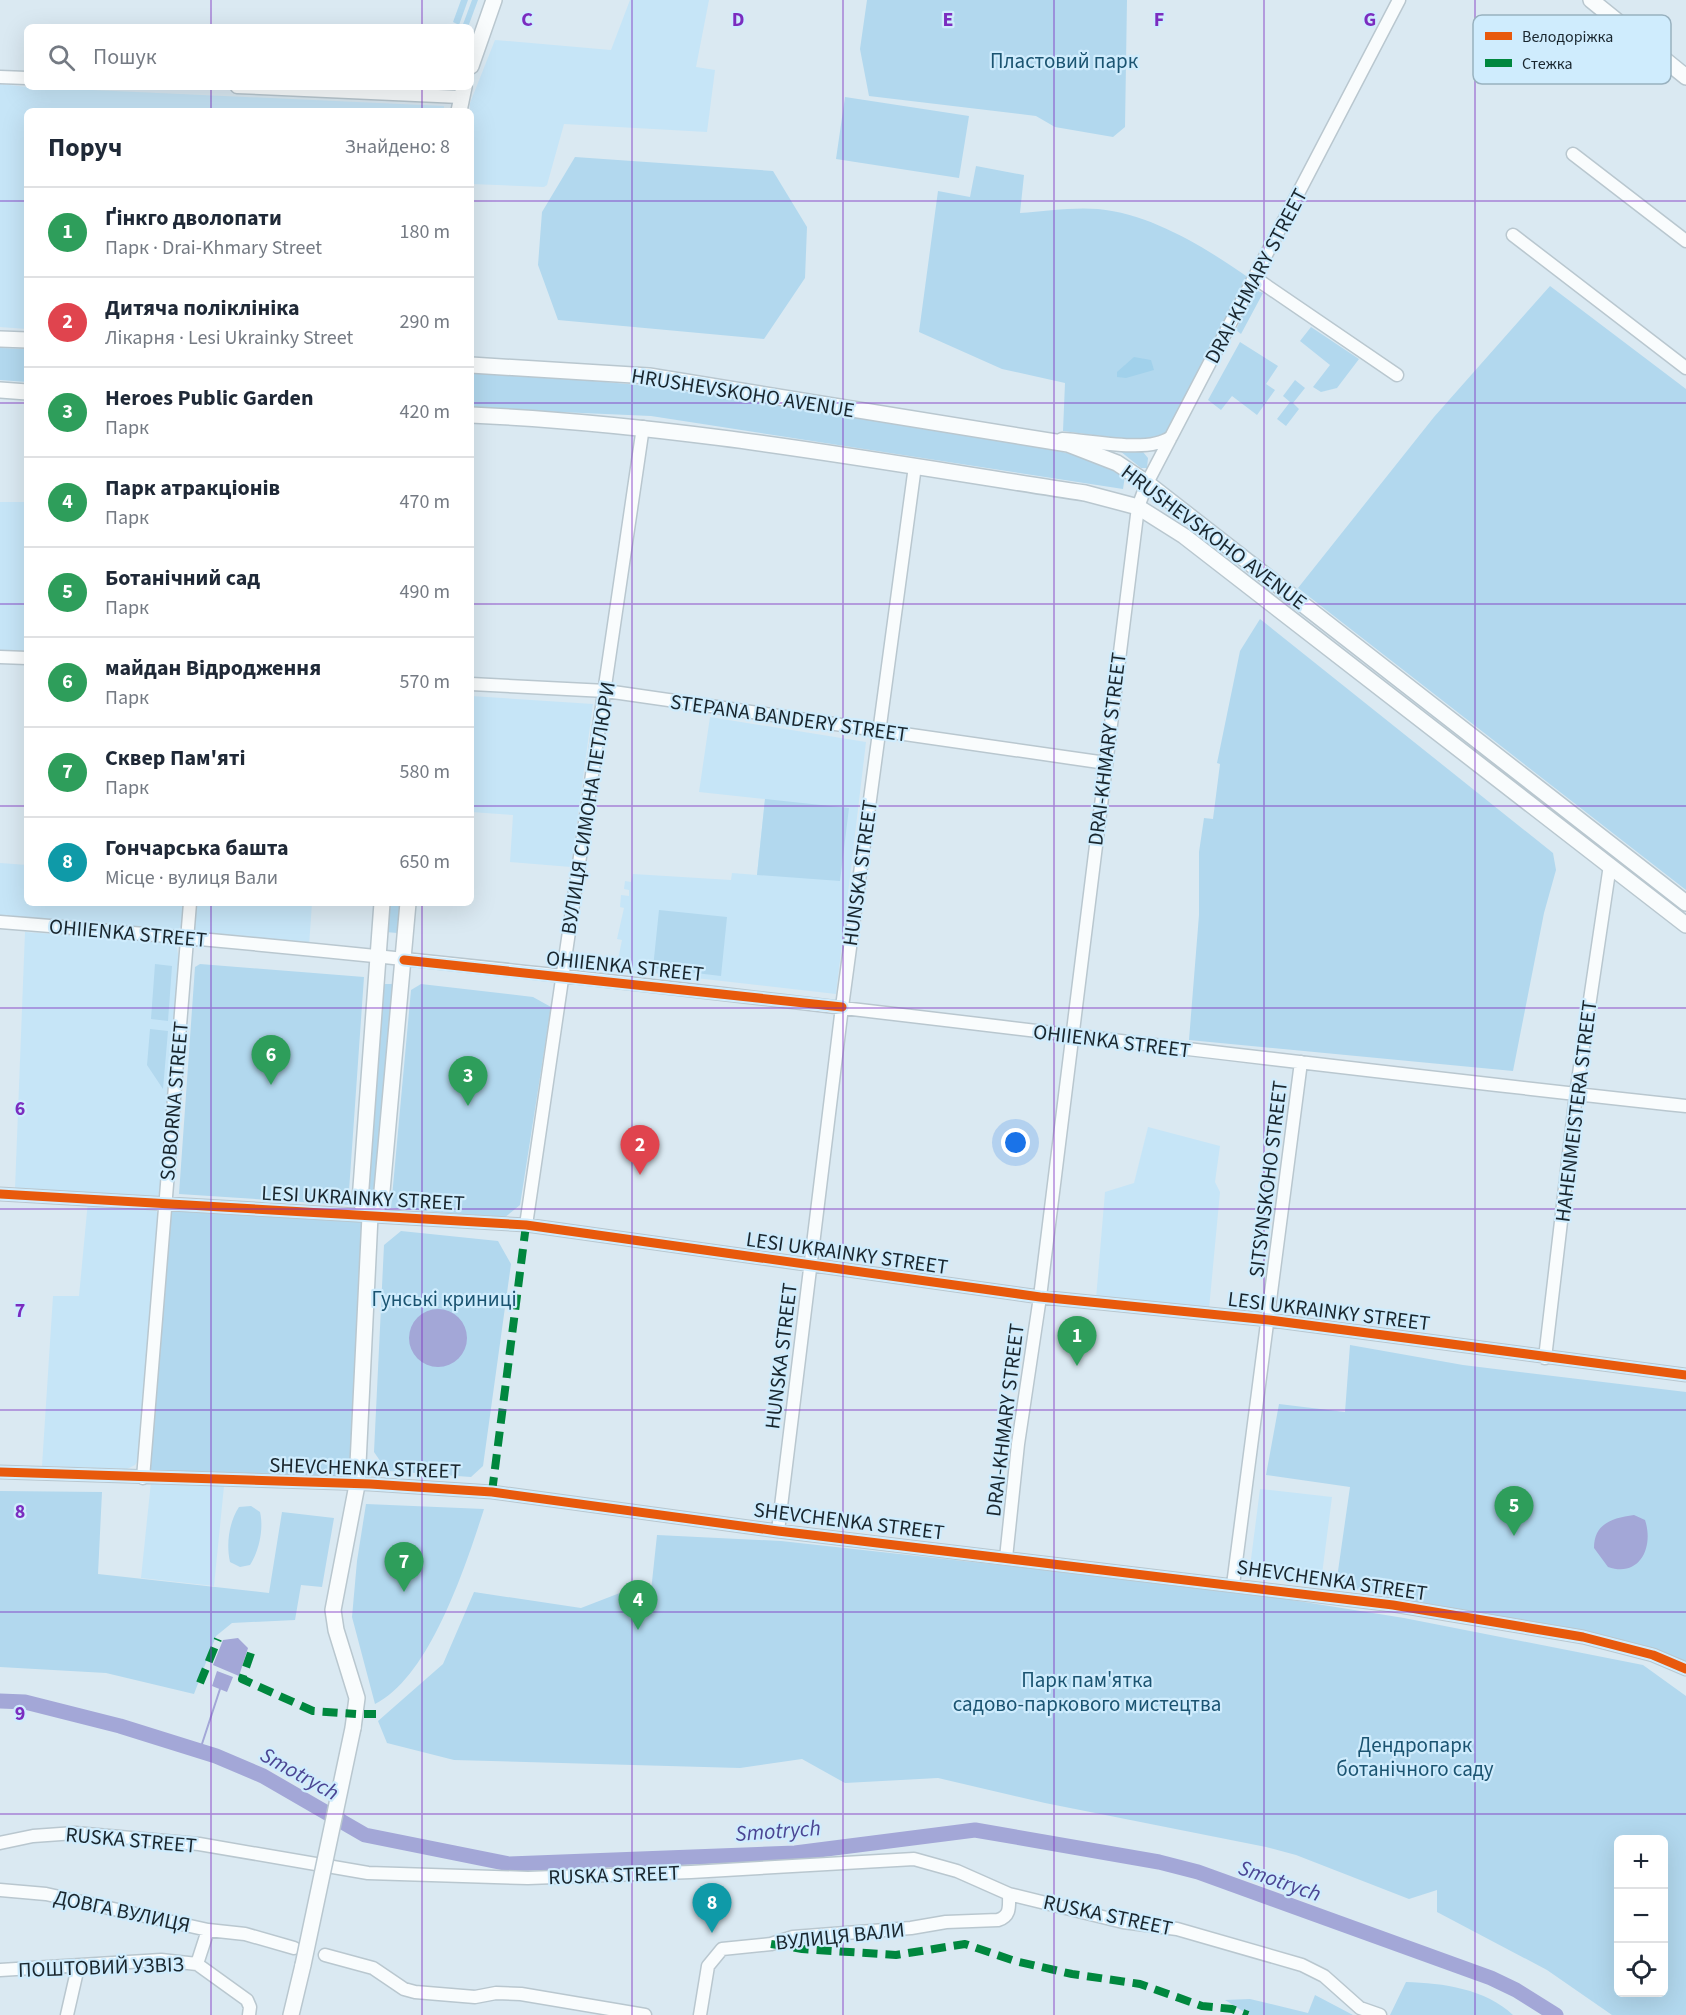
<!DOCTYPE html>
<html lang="uk">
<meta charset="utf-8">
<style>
:root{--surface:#fff;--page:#f2f2f3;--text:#1f2937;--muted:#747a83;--line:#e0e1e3;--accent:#5d6a73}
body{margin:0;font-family:"Source Sans 3",sans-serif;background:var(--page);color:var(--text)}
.controls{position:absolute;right:18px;bottom:18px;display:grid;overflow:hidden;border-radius:9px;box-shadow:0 6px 24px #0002}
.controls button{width:54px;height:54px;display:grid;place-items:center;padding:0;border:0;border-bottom:2px solid var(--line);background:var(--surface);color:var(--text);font:30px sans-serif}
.you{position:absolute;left:1016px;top:1143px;width:21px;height:21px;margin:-15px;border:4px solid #fff;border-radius:50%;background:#1a73e8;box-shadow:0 0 0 9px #1a73e833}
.badge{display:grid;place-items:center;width:39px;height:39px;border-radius:50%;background:var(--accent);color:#fff;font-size:20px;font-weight:700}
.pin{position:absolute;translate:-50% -50px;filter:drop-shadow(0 2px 3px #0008)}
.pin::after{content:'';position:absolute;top:32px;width:21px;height:18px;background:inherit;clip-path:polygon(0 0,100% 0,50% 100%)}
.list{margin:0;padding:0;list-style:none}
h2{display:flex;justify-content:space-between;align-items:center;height:78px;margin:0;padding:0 24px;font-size:26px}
h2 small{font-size:20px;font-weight:400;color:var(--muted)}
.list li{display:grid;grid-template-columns:39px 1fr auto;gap:18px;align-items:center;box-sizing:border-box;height:90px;padding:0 24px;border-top:2px solid var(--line)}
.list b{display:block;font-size:22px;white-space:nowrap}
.list p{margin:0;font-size:20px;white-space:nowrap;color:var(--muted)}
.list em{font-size:20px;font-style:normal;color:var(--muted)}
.icon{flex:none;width:33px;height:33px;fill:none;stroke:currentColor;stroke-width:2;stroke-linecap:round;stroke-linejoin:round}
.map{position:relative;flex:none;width:1686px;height:2015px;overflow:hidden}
.search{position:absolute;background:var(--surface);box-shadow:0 6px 24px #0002;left:24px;top:24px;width:450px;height:66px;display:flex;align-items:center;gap:15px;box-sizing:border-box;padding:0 21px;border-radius:9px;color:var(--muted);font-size:22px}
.panel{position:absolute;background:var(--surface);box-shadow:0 6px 24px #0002;left:24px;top:108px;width:450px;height:798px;border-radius:9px}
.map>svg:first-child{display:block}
.built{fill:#c6e5f7}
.green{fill:#b2d8ee;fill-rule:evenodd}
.forest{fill:#a1d1eb}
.water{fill:#a3a7d7}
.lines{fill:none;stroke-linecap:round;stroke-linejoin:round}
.stream{stroke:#a3a7d7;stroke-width:2}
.river{stroke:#a3a7d7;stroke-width:15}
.minor-casing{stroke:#b9c7cf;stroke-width:15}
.major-casing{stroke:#b9c7cf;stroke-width:18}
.minor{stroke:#f9fcfd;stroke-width:12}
.major{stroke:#f9fcfd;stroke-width:15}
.major-bridge-casing{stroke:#b9c7cf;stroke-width:18;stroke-linecap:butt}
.major-bridge{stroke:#f9fcfd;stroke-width:15}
.quiet{stroke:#00873e;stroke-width:8;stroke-dasharray:15 8;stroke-linecap:butt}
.cycleway-casing{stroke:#cfecfd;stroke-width:13}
.cycleway{stroke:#e8590c;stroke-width:9}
.grid{fill:none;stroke:#7b2cbf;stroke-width:1.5;stroke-opacity:0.55}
.labels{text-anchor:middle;stroke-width:4.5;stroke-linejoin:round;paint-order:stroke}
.park-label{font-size:21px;fill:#1b5471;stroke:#cfecfd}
.street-label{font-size:21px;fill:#19262e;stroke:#cfecfd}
.water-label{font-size:22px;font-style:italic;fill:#4b4593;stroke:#cfecfd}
.key{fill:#cfecfd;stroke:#98b1bf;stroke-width:1.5}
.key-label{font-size:16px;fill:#19262e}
.grid-label{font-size:20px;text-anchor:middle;font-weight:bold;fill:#7b2cbf;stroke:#cfecfd;stroke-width:4.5;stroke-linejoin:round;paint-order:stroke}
</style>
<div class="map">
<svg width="1686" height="2015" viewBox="0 0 1686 2015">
<rect width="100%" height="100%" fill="#dae9f2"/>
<path class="built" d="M 630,0 L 709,0 L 696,67 L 715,70 L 707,132 L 564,124 L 547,185 L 544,187 L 471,184 L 470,103 L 495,40 L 611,50 Z
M 0,84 L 27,87 L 444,106 L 444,111 L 27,111 L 27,329 L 0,327 Z
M 0,502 L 27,502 L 26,655 L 0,653 Z
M 471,696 L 593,704 L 571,867 L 510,862 L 513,815 L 471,812 Z
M 710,717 L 866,742 L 836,994 L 616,969 L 622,940 L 617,939 L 624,908 L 620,907 L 621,895 L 629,896 L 629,890 L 624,889 L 625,881 L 631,882 L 633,874 L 731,880 L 732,873 L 757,875 L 765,799 L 699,792 Z
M 0,863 L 27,865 L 27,903 L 185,903 L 183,925 L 177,930 L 0,915 Z
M 195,903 L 312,903 L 309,946 L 198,935 L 193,929 Z
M 25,932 L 168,942 L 177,948 L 179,960 L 169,1108 L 160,1191 L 157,1197 L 15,1189 Z
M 1148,1127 L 1220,1146 L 1215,1182 L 1220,1192 L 1209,1309 L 1096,1299 L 1105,1192 L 1134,1183 Z
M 88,1201 L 154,1206 L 160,1219 L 139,1459 L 135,1465 L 127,1469 L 42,1466 L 53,1296 L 79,1296 Z
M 151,1482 L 224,1486 L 214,1586 L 141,1578 Z
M 1260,1489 L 1332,1497 L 1321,1582 L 1249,1575 Z"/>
<path class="green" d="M 461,0 L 468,0 L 459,25 L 453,22 Z
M 472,0 L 478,0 L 468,27 L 462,27 Z
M 867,0 L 1127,0 L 1125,127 L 1113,137 L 1055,127 L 1036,116 L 869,96 L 860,49 Z
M 845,97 L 969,116 L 959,178 L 836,159 Z
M 575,157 L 773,171 L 807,227 L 805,278 L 764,339 L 558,320 L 538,265 L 542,212 Z
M 976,166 L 1024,175 L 1020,213 C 1045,211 1073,207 1098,209 C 1152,214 1206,248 1249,278 L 1164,436 L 1147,442 L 1063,431 L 1065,383 L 1002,369 L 919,332 L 938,191 L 970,197 Z
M 1550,286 L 1686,389 L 1686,890 L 1298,588 L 1434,417 Z
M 1258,291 L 1263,293 L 1241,334 L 1236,330 L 1253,293 Z
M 1311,327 L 1359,359 L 1337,388 L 1321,392 L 1313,387 L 1330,365 L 1300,341 Z
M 1240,342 L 1278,366 L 1266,384 L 1275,390 L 1257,415 L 1232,396 L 1221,410 L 1208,400 Z
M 0,348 L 27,349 L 27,382 L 0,380 Z
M 471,370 L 650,386 L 1017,442 C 1054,450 1092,456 1125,476 L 1123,489 L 651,416 L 471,408 Z
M 1295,380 L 1305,388 L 1293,403 L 1299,409 L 1286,426 L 1277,419 L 1290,402 L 1283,396 Z
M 1120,451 L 1143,452 L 1148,458 L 1147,468 L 1141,468 Z
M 1260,619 L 1553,853 L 1556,870 L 1544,913 L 1513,1071 L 1189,1040 L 1199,915 L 1199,852 L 1204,818 L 1213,819 L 1220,764 L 1217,763 L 1240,651 Z
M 765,799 L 849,808 L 840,881 L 757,875 Z
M 388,903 L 400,903 L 398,933 L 385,932 Z
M 659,910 L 727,917 L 721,976 L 653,968 Z
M 155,964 L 172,966 L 168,1021 L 151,1019 Z
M 200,964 L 364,977 L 348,1205 L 179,1194 L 195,967 Z
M 379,984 L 396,984 L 376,1198 L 366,1197 Z
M 421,984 L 533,997 L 551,1007 L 520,1205 L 504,1218 L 391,1208 L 411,990 Z
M 150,1029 L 168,1031 L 163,1089 L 147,1065 Z
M 166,1204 L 370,1216 L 357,1485 L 143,1478 Z
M 401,1231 L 498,1241 L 511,1264 L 483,1466 L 471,1477 L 387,1471 L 374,1452 L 384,1245 Z
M 1350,1345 L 1463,1365 L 1686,1392 L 1686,1662 C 1623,1633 1553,1628 1485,1616 C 1435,1607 1386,1595 1336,1585 L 1350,1487 L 1266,1475 L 1279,1404 L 1345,1412 Z
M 0,1491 L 102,1492 L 98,1574 L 269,1593 L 282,1512 L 334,1518 L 322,1587 L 301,1585 L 295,1620 L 232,1623 L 216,1636 L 194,1694 L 106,1673 L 0,1667 Z
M 366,1504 L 484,1509 C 466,1565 430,1677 375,1704 L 352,1617 L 357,1561 Z
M 251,1506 L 260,1512 C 264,1529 259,1551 250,1565 L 240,1567 L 230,1562 C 226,1544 229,1522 239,1507 Z
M 657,1535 L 781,1541 L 1236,1591 L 1404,1618 L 1643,1665 L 1686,1696 L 1686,2015 L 1612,2015 L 1547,1970 L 1437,1912 L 1437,1890 L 1409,1899 L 1296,1855 L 1266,1847 L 1045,1803 L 938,1778 L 845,1783 L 802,1759 L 740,1768 L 454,1760 L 387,1743 L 378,1721 L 443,1664 L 474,1592 L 581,1608 L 625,1591 L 651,1591 ZM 1618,1840 L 1664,1840 L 1664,1992 L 1618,1992 Z
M 1406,1982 C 1443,1983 1486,1989 1513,2015 L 1390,2015 Z
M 1315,1995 L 1353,2015 L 1249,2015 L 1225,2000 L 1250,1999 L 1308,2013 Z"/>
<path class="forest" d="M 1134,357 L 1151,360 L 1154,370 L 1126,378 L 1117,377 L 1117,372 Z"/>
<path class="water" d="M409 1338a29 29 0 1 1 58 0a29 29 0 1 1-58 0Z
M 1634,1515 L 1645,1520 C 1654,1547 1640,1578 1608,1567 L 1594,1548 C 1594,1523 1613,1518 1634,1515 Z
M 238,1638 L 248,1648 L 239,1676 L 213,1665 L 223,1640 Z
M 217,1671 L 233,1677 L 227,1692 L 212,1686 Z"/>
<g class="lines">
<path class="stream" d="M 200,1750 L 220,1689"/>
<path class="river" d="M 0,1701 L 25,1702 L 120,1726 L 216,1756 L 263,1776 L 365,1835 L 509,1864 L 795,1853 L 975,1830 L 1159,1862 L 1198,1872 L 1491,1978 L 1516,1990 L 1556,2015"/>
<g class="minor-casing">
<path id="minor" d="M 0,77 L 27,78
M 237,87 L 460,97
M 1573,154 L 1686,241
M 1513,235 L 1686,368
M 1255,278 L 1397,375
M 1062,439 C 1091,440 1148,454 1171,437
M 0,657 L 27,658
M 471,684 L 606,691 L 1106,763
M 0,922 C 564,966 1124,1046 1686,1106
M 0,1194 L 526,1225 L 1040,1297 L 1269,1320 L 1686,1375
M 526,1225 L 643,427
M 1545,1358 L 1576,1094 L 1610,865
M 0,1472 L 370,1484 L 492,1492 L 778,1531 L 1393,1605 L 1583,1637 L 1653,1655 L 1686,1669
M 143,1478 L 190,903
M 778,1531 L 842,1007 L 915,466
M 1006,1558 L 1018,1444 L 1040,1297 L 1138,507 L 1147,483 L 1399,0
M 1233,1585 L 1301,1062
M 0,1843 L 33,1836 L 75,1833 L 199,1844 L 368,1873 L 528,1878 L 691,1872 L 914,1859 L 957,1871 L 1009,1894 L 1123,1922 L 1177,1929 L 1302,1965 L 1324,1976 L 1360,2008 L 1380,2015
M 0,1890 L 46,1894 L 208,1930 L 197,1964
M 208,1930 L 245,1934 L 294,1948
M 325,1955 L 373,1968 L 404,1989 L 415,1992 L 475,1997 L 496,1993 L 521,1994 L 645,2015
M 0,1970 L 161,1960 L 197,1964 L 247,2000 L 250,2007 L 249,2015
M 67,2015 L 78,1967
M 700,2015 L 708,1966 L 722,1949 L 771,1944 L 793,1937 L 911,1928 L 946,1922 L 998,1920 C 1011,1916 1009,1906 1009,1894"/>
</g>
<g class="major-casing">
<path id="major" d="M 1591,0 L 1686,77
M 471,66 L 494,0
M 459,111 L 464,87
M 0,339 L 27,340
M 471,365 L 649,376 L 1068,444 L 1117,463 L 1147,483 L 1686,903
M 0,390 L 27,392
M 471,415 C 678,424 881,462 1085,493 L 1138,507 L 1184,536 L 1686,925
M 370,1216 L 381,1202 L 408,903
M 353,1728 L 357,1698 L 336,1630 L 333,1610 L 357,1485 L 370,1216 L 360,1201 L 382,903
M 291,2015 L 303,1965"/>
</g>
<use href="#minor" class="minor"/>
<use href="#major" class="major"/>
<g class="major-bridge-casing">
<path id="major-bridge" d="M 303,1965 L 353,1728"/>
</g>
<use href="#major-bridge" class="major-bridge"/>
<path class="quiet" d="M 492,1492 L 526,1225
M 251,1653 L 242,1679 L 313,1711 L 356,1714
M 200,1683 L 218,1639
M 364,1714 L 376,1714
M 771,1944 L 802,1949 L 896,1955 L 965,1944 L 1015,1961 L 1072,1974 L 1140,1984 L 1202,2006 L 1232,2009 L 1248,2015"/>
<g class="cycleway-casing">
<path id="cycleway" d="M 404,960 L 842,1007
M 0,1194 L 526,1225 L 1040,1297 L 1269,1320 L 1686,1375
M 0,1472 L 370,1484 L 492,1492 L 778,1531 L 1393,1605 L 1583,1637 L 1653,1655 L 1686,1669"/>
</g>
<use href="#cycleway" class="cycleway"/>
</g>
<path class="grid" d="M 211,0 L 211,27M 422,0 L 422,27M 632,0 L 632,2015M 843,0 L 843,2015M 1054,0 L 1054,2015M 1264,0 L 1264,2015M 1475,0 L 1475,2015M 211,87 L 211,111M 422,87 L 422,111M 0,201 L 27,201M 471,201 L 1686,201M 0,403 L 27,403M 471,403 L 1686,403M 0,604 L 27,604M 471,604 L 1686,604M 0,806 L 27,806M 471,806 L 1686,806M 211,903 L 211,2015M 422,903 L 422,2015M 0,1008 L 1686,1008M 0,1209 L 1686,1209M 0,1410 L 1686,1410M 0,1612 L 1686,1612M 0,1814 L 1686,1814"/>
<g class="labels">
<g class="park-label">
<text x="1064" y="68">Пластовий парк</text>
<text x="444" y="1306">Гунські криниці</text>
<text x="1087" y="1687">Парк пам'ятка<tspan x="1087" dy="24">садово-паркового мистецтва</tspan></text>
<text x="1415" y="1752">Дендропарк<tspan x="1415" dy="24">ботанічного саду</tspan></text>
</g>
<g class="street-label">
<text transform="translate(1256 276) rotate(-62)" y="7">DRAI-KHMARY STREET</text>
<text transform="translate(743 393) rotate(9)" y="7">HRUSHEVSKOHO AVENUE</text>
<text transform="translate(1214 537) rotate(37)" y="7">HRUSHEVSKOHO AVENUE</text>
<text transform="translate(789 718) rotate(8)" y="7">STEPANA BANDERY STREET</text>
<text transform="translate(1107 749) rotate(-83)" y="7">DRAI-KHMARY STREET</text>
<text transform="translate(588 808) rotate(-81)" y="7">ВУЛИЦЯ СИМОНА ПЕТЛЮРИ</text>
<text transform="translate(860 873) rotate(-82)" y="7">HUNSKA STREET</text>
<text transform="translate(128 933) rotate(5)" y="7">OHIIENKA STREET</text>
<text transform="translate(625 966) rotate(6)" y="7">OHIIENKA STREET</text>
<text transform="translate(1112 1041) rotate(7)" y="7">OHIIENKA STREET</text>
<text transform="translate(174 1101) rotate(-85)" y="7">SOBORNA STREET</text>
<text transform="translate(1576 1111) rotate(-83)" y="7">HAHENMEISTERA STREET</text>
<text transform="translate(1268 1179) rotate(-83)" y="7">SITSYNSKOHO STREET</text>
<text transform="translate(363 1198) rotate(3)" y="7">LESI UKRAINKY STREET</text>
<text transform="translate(847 1253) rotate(8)" y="7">LESI UKRAINKY STREET</text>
<text transform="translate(1329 1311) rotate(7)" y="7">LESI UKRAINKY STREET</text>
<text transform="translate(781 1356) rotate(-83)" y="7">HUNSKA STREET</text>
<text transform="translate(1005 1420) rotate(-83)" y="7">DRAI-KHMARY STREET</text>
<text transform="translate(365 1468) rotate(2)" y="7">SHEVCHENKA STREET</text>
<text transform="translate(849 1521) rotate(7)" y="7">SHEVCHENKA STREET</text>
<text transform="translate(1332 1580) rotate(8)" y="7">SHEVCHENKA STREET</text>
<text transform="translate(131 1840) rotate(5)" y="7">RUSKA STREET</text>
<text transform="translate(614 1875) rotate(-2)" y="7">RUSKA STREET</text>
<text transform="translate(122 1911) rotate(12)" y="7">ДОВГА ВУЛИЦЯ</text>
<text transform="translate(1108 1915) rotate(12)" y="7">RUSKA STREET</text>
<text transform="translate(840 1936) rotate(-6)" y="7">ВУЛИЦЯ ВАЛИ</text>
<text transform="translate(101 1967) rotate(-2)" y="7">ПОШТОВИЙ УЗВІЗ</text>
</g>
<g class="water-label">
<text transform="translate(300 1773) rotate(29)" y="8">Smotrych</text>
<text transform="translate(778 1830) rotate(-4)" y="8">Smotrych</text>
<text transform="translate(1280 1880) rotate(19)" y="8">Smotrych</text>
</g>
</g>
<rect x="1473" y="15" width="198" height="69" rx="9" class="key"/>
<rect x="1485" y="32" width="27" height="8" fill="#e8590c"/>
<rect x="1485" y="59" width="27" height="8" fill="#00873e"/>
<g class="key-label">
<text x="1522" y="42">Велодоріжка</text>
<text x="1522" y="69">Стежка</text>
</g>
<g class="grid-label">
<text x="527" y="26">C</text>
<text x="738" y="26">D</text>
<text x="948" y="26">E</text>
<text x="1159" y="26">F</text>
<text x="1370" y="26">G</text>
<text x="20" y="1115">6</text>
<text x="20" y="1317">7</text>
<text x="20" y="1518">8</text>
<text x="20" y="1720">9</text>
</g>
</svg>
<div class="controls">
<button>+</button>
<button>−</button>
<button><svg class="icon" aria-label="locate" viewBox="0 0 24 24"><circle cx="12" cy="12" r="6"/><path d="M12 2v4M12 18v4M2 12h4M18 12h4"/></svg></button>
</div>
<div class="you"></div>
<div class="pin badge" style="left:1077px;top:1366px;background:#2e9e5b">1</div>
<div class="pin badge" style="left:640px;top:1175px;background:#e0444e">2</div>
<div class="pin badge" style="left:468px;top:1106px;background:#2e9e5b">3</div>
<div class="pin badge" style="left:638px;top:1630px;background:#2e9e5b">4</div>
<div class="pin badge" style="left:1514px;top:1536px;background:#2e9e5b">5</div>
<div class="pin badge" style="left:271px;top:1085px;background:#2e9e5b">6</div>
<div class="pin badge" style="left:404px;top:1592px;background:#2e9e5b">7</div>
<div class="pin badge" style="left:712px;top:1933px;background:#0f9aa8">8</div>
<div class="search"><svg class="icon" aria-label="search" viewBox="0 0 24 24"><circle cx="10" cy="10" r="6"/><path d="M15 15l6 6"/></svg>Пошук</div>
<section class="panel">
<h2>Поруч<small>Знайдено: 8</small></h2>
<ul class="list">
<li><span class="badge" style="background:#2e9e5b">1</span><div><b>Ґінкго дволопати</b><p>Парк · Drai-Khmary Street</p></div><em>180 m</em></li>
<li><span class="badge" style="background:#e0444e">2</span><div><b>Дитяча поліклініка</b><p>Лікарня · Lesi Ukrainky Street</p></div><em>290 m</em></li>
<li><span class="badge" style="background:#2e9e5b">3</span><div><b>Heroes Public Garden</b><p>Парк</p></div><em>420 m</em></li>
<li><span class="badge" style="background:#2e9e5b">4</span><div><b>Парк атракціонів</b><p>Парк</p></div><em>470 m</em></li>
<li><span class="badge" style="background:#2e9e5b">5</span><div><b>Ботанічний сад</b><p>Парк</p></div><em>490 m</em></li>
<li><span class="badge" style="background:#2e9e5b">6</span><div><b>майдан Відродження</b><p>Парк</p></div><em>570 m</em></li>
<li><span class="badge" style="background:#2e9e5b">7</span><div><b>Сквер Пам'яті</b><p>Парк</p></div><em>580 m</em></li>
<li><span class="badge" style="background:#0f9aa8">8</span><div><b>Гончарська башта</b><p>Місце · вулиця Вали</p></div><em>650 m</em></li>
</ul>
</section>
</div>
